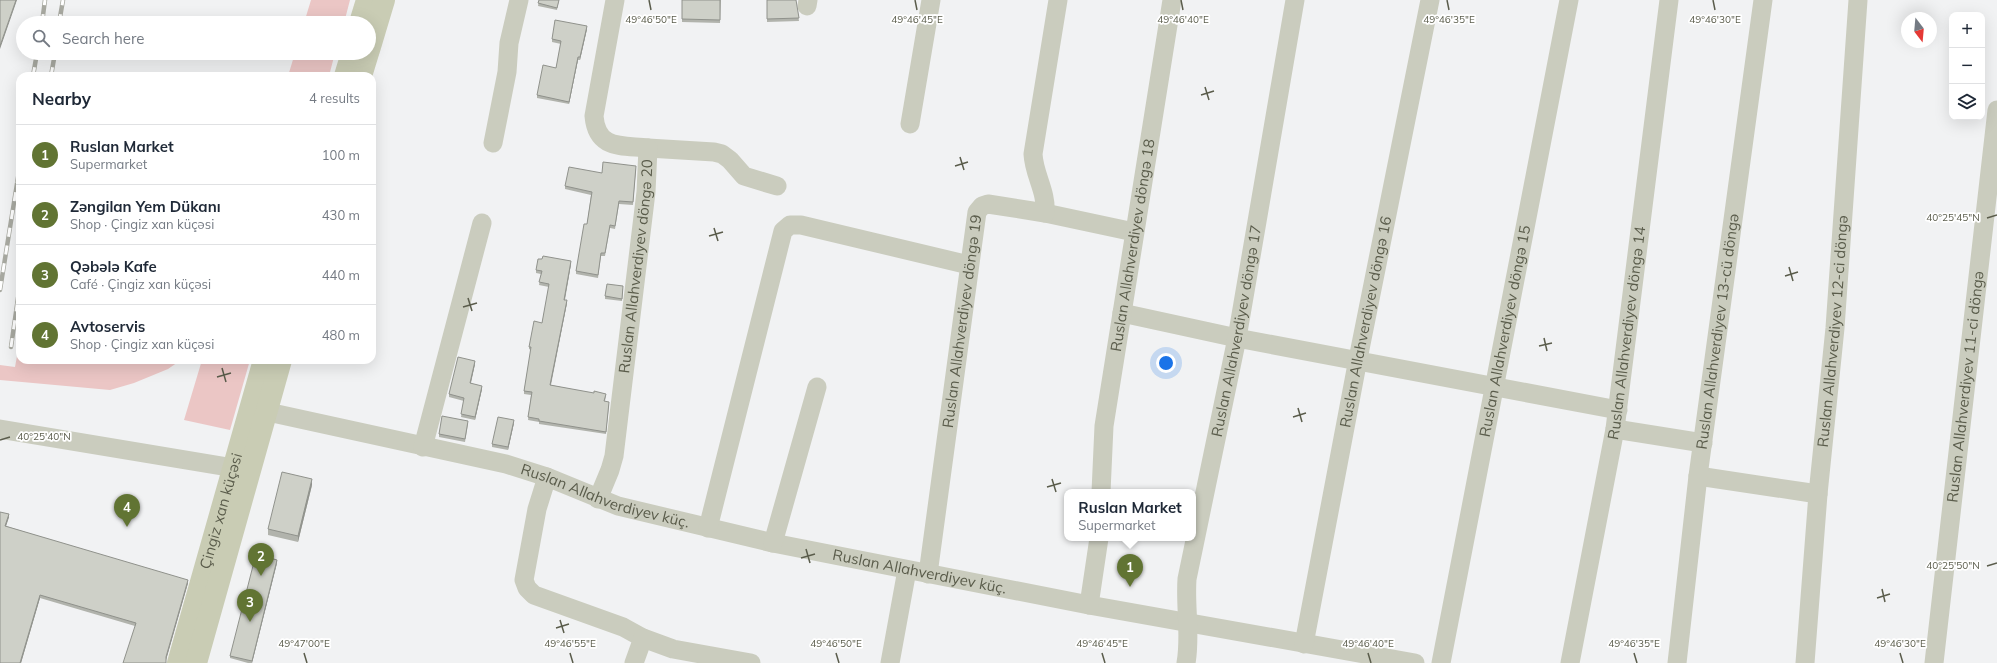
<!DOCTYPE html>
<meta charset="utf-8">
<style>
:root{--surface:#fff;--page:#f6f6f7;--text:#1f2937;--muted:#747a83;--line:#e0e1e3;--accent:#617433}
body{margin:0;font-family:Mulish,sans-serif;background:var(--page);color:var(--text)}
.controls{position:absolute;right:12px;top:12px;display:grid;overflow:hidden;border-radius:8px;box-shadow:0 4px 16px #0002}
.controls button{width:36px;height:36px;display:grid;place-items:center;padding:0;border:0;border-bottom:1px solid var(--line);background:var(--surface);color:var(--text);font:20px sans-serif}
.compass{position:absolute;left:1901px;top:12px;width:36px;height:36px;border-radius:50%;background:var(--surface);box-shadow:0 4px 16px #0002;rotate:164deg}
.you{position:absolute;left:1166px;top:363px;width:14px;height:14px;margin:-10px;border:3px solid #fff;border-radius:50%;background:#1a73e8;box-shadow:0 0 0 6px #1a73e833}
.badge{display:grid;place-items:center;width:26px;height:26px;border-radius:50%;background:var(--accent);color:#fff;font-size:13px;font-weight:700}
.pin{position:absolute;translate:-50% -33px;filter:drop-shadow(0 1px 2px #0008)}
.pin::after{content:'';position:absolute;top:21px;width:14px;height:12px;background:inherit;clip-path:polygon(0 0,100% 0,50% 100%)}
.popup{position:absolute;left:1064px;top:489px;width:132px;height:52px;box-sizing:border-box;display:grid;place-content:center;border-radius:8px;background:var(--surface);filter:drop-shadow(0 1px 3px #0005);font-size:13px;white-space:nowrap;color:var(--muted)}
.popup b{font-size:15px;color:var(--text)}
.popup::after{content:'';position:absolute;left:50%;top:100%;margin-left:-8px;border:8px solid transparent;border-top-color:var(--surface)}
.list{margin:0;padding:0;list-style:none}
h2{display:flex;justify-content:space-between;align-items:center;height:52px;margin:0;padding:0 16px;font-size:17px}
h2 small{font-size:13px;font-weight:400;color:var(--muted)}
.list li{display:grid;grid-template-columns:26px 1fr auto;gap:12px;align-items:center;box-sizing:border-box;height:60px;padding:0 16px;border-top:1px solid var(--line)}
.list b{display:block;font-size:15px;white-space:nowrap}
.list p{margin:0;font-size:13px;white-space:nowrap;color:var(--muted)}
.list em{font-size:13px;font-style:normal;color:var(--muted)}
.icon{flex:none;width:22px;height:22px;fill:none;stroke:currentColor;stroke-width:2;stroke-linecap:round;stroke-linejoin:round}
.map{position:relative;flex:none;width:1997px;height:663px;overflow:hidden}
.search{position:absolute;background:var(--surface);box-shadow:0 4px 16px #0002;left:16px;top:16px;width:360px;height:44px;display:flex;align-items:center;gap:10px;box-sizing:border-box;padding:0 14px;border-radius:22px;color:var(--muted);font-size:15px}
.panel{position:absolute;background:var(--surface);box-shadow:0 4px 16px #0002;left:16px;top:72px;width:360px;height:292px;border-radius:12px}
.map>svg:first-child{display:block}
.green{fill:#ebc6c5}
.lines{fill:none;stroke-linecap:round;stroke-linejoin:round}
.minor{stroke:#caccbe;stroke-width:19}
.major{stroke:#c9ccb4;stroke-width:22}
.rail-casing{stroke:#a8a9a1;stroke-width:4.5}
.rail{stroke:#fff;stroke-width:3;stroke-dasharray:9;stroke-linecap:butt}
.wall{fill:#b1b3ac}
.shaded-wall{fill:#90928c}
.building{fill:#ced0c8;stroke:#90928c}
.ticks{fill:none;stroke:#5a5c4b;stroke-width:1.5}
.labels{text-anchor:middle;stroke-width:3.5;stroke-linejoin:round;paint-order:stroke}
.street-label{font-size:15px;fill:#5a5c4b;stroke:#fff}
.ticks-label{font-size:10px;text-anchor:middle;fill:#5a5c4b;stroke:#fff;stroke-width:3.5;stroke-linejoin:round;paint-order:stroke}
</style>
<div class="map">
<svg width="1997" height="663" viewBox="0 0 1997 663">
<rect width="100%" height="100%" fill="#f1f2f3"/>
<path class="green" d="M 311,0 L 350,0 L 344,23 L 304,23 Z
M 295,53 L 335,53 L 329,76 L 288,76 Z
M 19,345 L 20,360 L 181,360 L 168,369 L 134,383 L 110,390 L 0,380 L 0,365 L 15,367 Z
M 202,360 L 250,360 L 230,430 L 184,420 Z"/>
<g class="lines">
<g class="minor">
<path d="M 807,6 L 808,0"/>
<path d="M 910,124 L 931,0"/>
<path d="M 493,143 L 507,72 L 509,43 L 519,0"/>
<path d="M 648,148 L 714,152 L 722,154 L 730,160 L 744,176 L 777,186"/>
<path d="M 1045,213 L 1134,232"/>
<path d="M 1122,313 L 1237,338 L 1618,410"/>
<path id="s1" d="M 268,412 L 506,464 L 547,477 L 618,506 L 773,543 L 1089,605 L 1415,663"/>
<path d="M 0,429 L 234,468"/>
<path d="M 1615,429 L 1703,443"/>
<path d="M 423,447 L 482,223"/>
<path d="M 1698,476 L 1818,494"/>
<path d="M 547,477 L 537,509 L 524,580 L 527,588 L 534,595 L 623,627 L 643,638 L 673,649 L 751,663"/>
<path id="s2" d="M 1101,492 L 1104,426 L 1172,0"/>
<path id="s3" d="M 598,499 L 610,470 L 614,456 L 646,192 L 648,148 C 621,145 597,150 594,116 L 615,0"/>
<path d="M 708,528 L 783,231 L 790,225 L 801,225 L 969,265"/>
<path d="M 773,543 L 817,387"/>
<path id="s4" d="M 928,574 L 977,212 L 982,206 L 988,204 L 1045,213 C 1047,192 1034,175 1033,154 L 1058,0"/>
<path d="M 1089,605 L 1099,538"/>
<path id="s5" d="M 1304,644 L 1358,359 L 1430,0"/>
<path d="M 634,663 L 643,638"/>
<path d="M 890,663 L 907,570"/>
<path id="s6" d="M 1186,663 C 1191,635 1185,607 1187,579 L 1237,338 L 1295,0"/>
<path id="s7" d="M 1441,663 L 1569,0"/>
<path id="s8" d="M 1570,663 L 1615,429 L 1669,0"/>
<path id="s9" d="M 1677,663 L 1698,476 L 1763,0"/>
<path id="s10" d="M 1805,663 L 1818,494 L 1835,328 L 1858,0"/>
<path id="s11" d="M 1934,663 L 1997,110"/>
</g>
<g class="major">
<path d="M 360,23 L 367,0"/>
<path d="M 369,50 L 384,0"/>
<path d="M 345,76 L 352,53"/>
<path d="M 361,76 L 368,53"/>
<path id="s12" d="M 178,663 L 264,360"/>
<path d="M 196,663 L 281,360"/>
</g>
<g class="rail-casing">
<path id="rail" d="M 42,23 L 45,0
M 59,23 L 63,0
M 33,76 L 37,53
M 51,76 L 55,53
M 0,290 L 20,165
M 11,347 L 20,284"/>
</g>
<use href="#rail" class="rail"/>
</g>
<path class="wall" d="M 539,0 L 559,0 L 557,10 L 538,6 Z
M 682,0 L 721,0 L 720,23 L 682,22 Z
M 767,0 L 796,3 L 799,21 L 767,22 Z
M 587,29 L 580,60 L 578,60 L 569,104 L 537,98 L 537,95 L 556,68 L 561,44 L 552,42 L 552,39 Z
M 636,169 L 633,205 L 619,204 L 615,229 L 610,228 L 605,256 L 601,256 L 598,278 L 576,274 L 576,271 L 587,224 L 591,195 L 565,189 L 565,186 L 602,173 Z
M 571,264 L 565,300 L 567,303 L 551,385 L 606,396 L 605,401 L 609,405 L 606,434 L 539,424 L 539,422 L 528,420 L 531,395 L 524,394 L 524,391 L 531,350 L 529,349 L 529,347 L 542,323 L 549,287 L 539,285 L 541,274 L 536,273 L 536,270 Z
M 623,289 L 622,301 L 605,299 L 605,296 Z
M 475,364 L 471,383 L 482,389 L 475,420 L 461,417 L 464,401 L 449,397 L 449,394 Z
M 514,423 L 508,450 L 492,447 L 492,444 Z
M 468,424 L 465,442 L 439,437 L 439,434 Z
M 312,485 L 298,542 L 268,535 L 268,529 Z
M 0,512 L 9,517 L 6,526 L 188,583 L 166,660 L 135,626 L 40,598 L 21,663 Z
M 277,563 L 252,663 L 248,663 L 230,658 L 230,656 Z"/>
<path class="shaded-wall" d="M 16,0 L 17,0 L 0,49 L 0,46 Z
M 587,26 L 587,29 L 580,60 L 580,57 Z
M 578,57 L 578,60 L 569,104 L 569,102 Z
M 571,261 L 571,264 L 564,303 L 564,300 Z
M 567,300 L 567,303 L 550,388 L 550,385 Z
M 475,361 L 475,364 L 470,386 L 470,383 Z
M 482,386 L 482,389 L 475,420 L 475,417 Z
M 514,420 L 514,423 L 508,450 L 508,447 Z
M 312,479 L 312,485 L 298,542 L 298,536 Z
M 9,514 L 9,517 L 5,529 L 5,526 Z
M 277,560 L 277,563 L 252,663 L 252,661 Z
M 188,580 L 188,583 L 166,660 L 166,657 Z
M 40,595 L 40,598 L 21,663 L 20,663 Z"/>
<path class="building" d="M 0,0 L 16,0 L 0,46 Z
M 539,0 L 559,0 L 557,8 L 538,3 Z
M 682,0 L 720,0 L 720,20 L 682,19 Z
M 767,0 L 796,0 L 799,18 L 767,19 Z
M 555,20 L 587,26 L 580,57 L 578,57 L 569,102 L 537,95 L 543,65 L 556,68 L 561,41 L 552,39 Z
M 603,162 L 636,166 L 633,202 L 619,201 L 615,226 L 610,225 L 605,253 L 601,253 L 598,275 L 576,271 L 584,224 L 587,224 L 592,192 L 565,186 L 569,167 L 602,173 Z
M 543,256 L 571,261 L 564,300 L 567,300 L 550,385 L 594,393 L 594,391 L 606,394 L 604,401 L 609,402 L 606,432 L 539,421 L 539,419 L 528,417 L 532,392 L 524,391 L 531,347 L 529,347 L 534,321 L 542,323 L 549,284 L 539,282 L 542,271 L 536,270 L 538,259 L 542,259 Z
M 607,284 L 623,286 L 622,299 L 605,296 Z
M 458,357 L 475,361 L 470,383 L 482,386 L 475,417 L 461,414 L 464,398 L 449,394 Z
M 442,416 L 468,421 L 465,439 L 439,434 Z
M 498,417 L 514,420 L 508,447 L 492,444 Z
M 282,472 L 312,479 L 298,536 L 268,529 Z
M 0,512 L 9,514 L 5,526 L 188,580 L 166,657 L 166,663 L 123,663 L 136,623 L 40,595 L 20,663 L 0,663 Z
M 256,554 L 277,560 L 252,661 L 230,656 Z"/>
<path class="ticks" d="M 649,0 L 651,10M 915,0 L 917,10M 1181,0 L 1183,10M 1447,0 L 1449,10M 1713,0 L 1715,10M 1205,87 L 1209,100M 1201,95 L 1214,91M 960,157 L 964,170M 955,166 L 968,162M 1987,218 L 1997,215M 714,228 L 718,241M 709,236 L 723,232M 1789,267 L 1793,281M 1785,276 L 1798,272M 468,298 L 472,311M 463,307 L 477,303M 1544,338 L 1547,351M 1539,346 L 1552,343M 222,368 L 226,382M 217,377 L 231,373M 1298,408 L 1302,422M 1293,417 L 1306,413M 0,440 L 10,437M 1052,479 L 1056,492M 1047,487 L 1061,483M 806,549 L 810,563M 801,558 L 815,554M 1987,566 L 1997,563M 1882,589 L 1885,602M 1877,598 L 1890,594M 560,620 L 564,633M 556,628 L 569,624M 304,653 L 307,663M 570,653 L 573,663M 836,653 L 839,663M 1102,653 L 1105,663M 1368,653 L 1371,663M 1634,653 L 1637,663M 1900,653 L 1903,663"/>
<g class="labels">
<g class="street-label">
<text dy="5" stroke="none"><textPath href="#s2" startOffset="249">Ruslan Allahverdiyev döngə 18</textPath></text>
<text dy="5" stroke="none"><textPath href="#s3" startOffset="237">Ruslan Allahverdiyev döngə 20</textPath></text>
<text dy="5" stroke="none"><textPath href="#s4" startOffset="255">Ruslan Allahverdiyev döngə 19</textPath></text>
<text dy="5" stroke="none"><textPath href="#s5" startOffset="328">Ruslan Allahverdiyev döngə 16</textPath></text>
<text dy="5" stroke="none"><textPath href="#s6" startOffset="337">Ruslan Allahverdiyev döngə 17</textPath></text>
<text dy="5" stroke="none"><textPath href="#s9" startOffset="334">Ruslan Allahverdiyev 13-cü döngə</textPath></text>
<text dy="5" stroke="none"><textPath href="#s7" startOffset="338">Ruslan Allahverdiyev döngə 15</textPath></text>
<text dy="5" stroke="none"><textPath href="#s10" startOffset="333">Ruslan Allahverdiyev 12-ci döngə</textPath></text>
<text dy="5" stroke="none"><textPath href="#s8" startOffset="335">Ruslan Allahverdiyev döngə 14</textPath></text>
<text dy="5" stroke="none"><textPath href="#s11" startOffset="278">Ruslan Allahverdiyev 11-ci döngə</textPath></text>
<text dy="5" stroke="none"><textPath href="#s1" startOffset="348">Ruslan Allahverdiyev küç.</textPath></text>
<text dy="5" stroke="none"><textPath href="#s12" startOffset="158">Çingiz xan küçəsi</textPath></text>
<text dy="5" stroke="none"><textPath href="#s1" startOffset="672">Ruslan Allahverdiyev küç.</textPath></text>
</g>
</g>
<g class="ticks-label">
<text x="651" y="23">49°46'50"E</text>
<text x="917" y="23">49°46'45"E</text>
<text x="1183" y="23">49°46'40"E</text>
<text x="1449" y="23">49°46'35"E</text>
<text x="1715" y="23">49°46'30"E</text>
<text x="1953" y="221">40°25'45"N</text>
<text x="44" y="440">40°25'40"N</text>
<text x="1953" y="569">40°25'50"N</text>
<text x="304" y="647">49°47'00"E</text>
<text x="570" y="647">49°46'55"E</text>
<text x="836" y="647">49°46'50"E</text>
<text x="1102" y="647">49°46'45"E</text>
<text x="1368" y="647">49°46'40"E</text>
<text x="1634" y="647">49°46'35"E</text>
<text x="1900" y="647">49°46'30"E</text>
</g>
</svg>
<div class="controls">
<button>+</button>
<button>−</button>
<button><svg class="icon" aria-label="layers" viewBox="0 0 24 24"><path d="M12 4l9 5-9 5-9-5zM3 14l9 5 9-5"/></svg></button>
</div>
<svg class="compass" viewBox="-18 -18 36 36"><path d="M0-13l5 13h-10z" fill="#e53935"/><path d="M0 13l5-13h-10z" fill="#747a83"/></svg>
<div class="you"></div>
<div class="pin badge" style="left:1130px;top:587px">1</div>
<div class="popup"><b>Ruslan Market</b>Supermarket</div>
<div class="pin badge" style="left:261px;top:576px">2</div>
<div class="pin badge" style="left:250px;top:622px">3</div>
<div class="pin badge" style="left:127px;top:527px">4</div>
<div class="search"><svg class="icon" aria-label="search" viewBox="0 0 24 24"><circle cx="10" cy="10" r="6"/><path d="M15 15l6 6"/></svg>Search here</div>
<section class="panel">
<h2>Nearby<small>4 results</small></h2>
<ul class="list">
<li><span class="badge">1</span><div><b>Ruslan Market</b><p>Supermarket</p></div><em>100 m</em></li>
<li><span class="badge">2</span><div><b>Zəngilan Yem Dükanı</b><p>Shop · Çingiz xan küçəsi</p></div><em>430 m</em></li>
<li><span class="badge">3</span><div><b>Qəbələ Kafe</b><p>Café · Çingiz xan küçəsi</p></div><em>440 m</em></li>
<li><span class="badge">4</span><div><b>Avtoservis</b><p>Shop · Çingiz xan küçəsi</p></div><em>480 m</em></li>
</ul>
</section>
</div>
